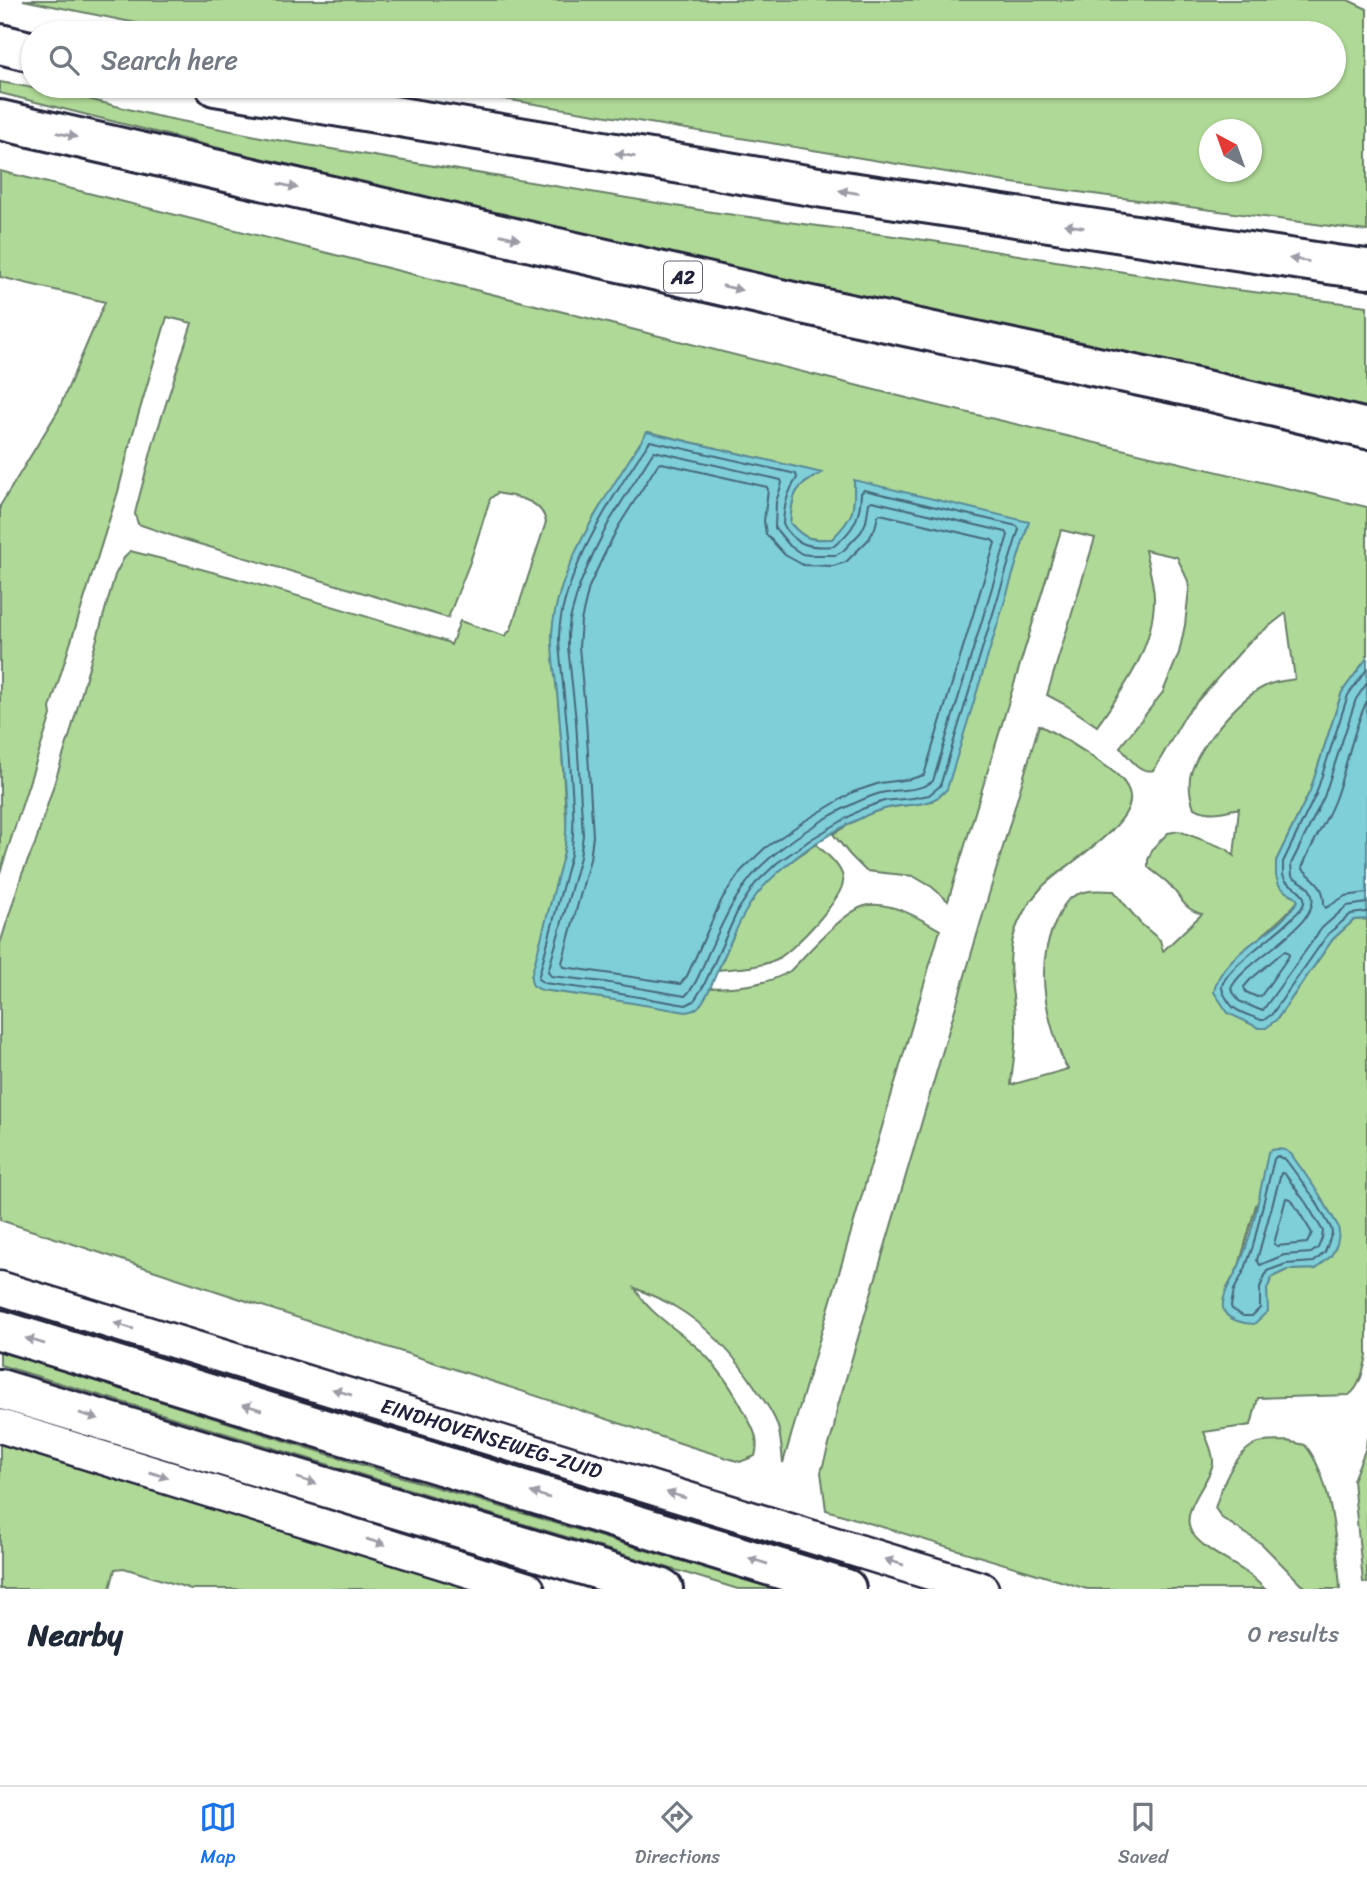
<!DOCTYPE html>
<style>
:root{--surface:#fff;--page:#f6f6f7;--text:#1f2937;--muted:#747a83;--line:#e0e1e3;--accent:#1a73e8}
body{margin:0;font-family:Sriracha,sans-serif;background:var(--page);color:var(--text)}
.compass{position:absolute;left:1199px;top:119px;width:63px;height:63px;border-radius:50%;background:var(--surface);box-shadow:0 2px 5px #0004;rotate:319deg}
.list{margin:0;padding:0;list-style:none}
h2{display:flex;justify-content:space-between;align-items:center;height:91px;margin:0;padding:0 28px;font-size:30px}
h2 small{font-size:23px;font-weight:400;color:var(--muted)}
.icon{flex:none;width:38px;height:38px;fill:none;stroke:currentColor;stroke-width:2;stroke-linecap:round;stroke-linejoin:round}
.map{position:relative;flex:none;width:1367px;height:1589px;overflow:hidden}
.search{position:absolute;background:var(--surface);box-shadow:0 2px 5px #0004;left:21px;right:21px;top:21px;height:77px;display:flex;align-items:center;gap:18px;box-sizing:border-box;padding:0 24px;border-radius:38px;color:var(--muted);font-size:26px}
.sheet{height:196px;background:var(--surface)}
nav{display:flex;justify-content:space-around;align-items:center;box-sizing:border-box;height:98px;border-top:2px solid var(--line);background:var(--surface);font-size:19px;color:var(--muted)}
nav a{display:grid;justify-items:center;gap:4px}
nav .on{color:var(--accent)}
.map>svg:first-child{display:block}
.green{fill:#afd996;stroke:#687e68;stroke-width:2;fill-rule:evenodd}
.water{fill:#7ecfd8;stroke:#598a99;stroke-width:2}
.lines{fill:none;stroke-linecap:round;stroke-linejoin:round}
.shore{stroke:#47677a;stroke-width:2}
.minor-casing{stroke:#22223b;stroke-width:37}
.primary-casing{stroke:#22223b;stroke-width:44}
.motorway-casing{stroke:#22223b;stroke-width:44}
.minor{stroke:#fff;stroke-width:32}
.primary{stroke:#fff;stroke-width:38}
.motorway{stroke:#fff;stroke-width:38}
.oneway{fill:#9c9ca7}
.labels{text-anchor:middle;stroke-width:6;stroke-linejoin:round;paint-order:stroke}
.shield{fill:#fff;stroke:#646476;stroke-width:2}
.shield-label{font-size:19px;font-weight:bold;fill:#22223b}
.street-label{font-size:21px;fill:#22223b;stroke:#fff}
</style>
<div class="map">
<svg width="1367" height="1589" viewBox="0 0 1367 1589">
<rect width="100%" height="100%" fill="#fff"/>
<filter id="ink" filterUnits="userSpaceOnUse"><feTurbulence type="fractalNoise" baseFrequency=".0143" numOctaves="2"/><feDisplacementMap in="SourceGraphic" scale="14" xChannelSelector="R" yChannelSelector="G"/><feConvolveMatrix kernelMatrix="1 2 1 2 8 2 1 2 1" color-interpolation-filters="sRGB"/></filter>
<g filter="url(#ink)">
<path class="green" d="M 23,0 L 1348,0 L 1367,9 L 1367,231 L 1012,183 L 492,97 L 439,86 L 1334,86 L 1334,33 L 185,33 ZM 1210,130 L 1252,130 L 1252,172 L 1210,172 Z
M 0,82 L 72,95 L 156,116 L 271,139 L 712,212 L 932,241 L 1229,289 L 1367,306 L 1367,411 L 796,286 L 382,189 L 0,93 Z
M 0,171 L 935,405 L 1367,507 L 1367,658 L 1342,692 L 1310,791 L 1276,861 L 1285,891 L 1295,896 L 1298,901 C 1278,925 1254,941 1231,962 L 1277,1019 L 1333,939 L 1354,920 L 1367,919 L 1367,1356 C 1364,1368 1360,1388 1349,1395 L 1258,1398 L 1251,1425 L 1204,1432 C 1207,1440 1214,1453 1213,1463 C 1210,1483 1178,1511 1192,1533 C 1205,1551 1227,1559 1244,1571 C 1252,1576 1258,1583 1265,1589 L 1087,1589 L 826,1510 L 821,1472 L 834,1428 L 837,1409 L 1039,725 C 1060,736 1079,747 1098,761 C 1110,769 1128,780 1130,796 C 1134,826 1064,865 1043,886 C 1035,895 1024,910 1019,921 C 1001,960 1016,993 1016,1032 C 1016,1049 1012,1068 1011,1085 L 1068,1069 C 1061,1059 1058,1046 1054,1034 C 1042,995 1038,956 1057,919 C 1061,911 1064,902 1072,897 C 1085,889 1099,890 1114,891 L 1140,923 L 1160,940 L 1163,951 L 1202,914 C 1181,908 1181,896 1167,882 C 1161,877 1154,872 1148,867 L 1148,860 L 1153,848 L 1168,833 L 1179,831 L 1227,849 L 1234,856 L 1239,808 C 1221,812 1212,816 1194,808 C 1190,796 1187,783 1192,770 C 1202,743 1240,696 1268,685 C 1276,681 1286,681 1295,679 L 1286,613 L 1249,642 L 1186,714 L 1154,770 C 1139,774 1129,757 1120,747 L 1163,692 L 1179,653 L 1185,625 L 1189,589 L 1188,581 L 1177,557 L 1145,550 C 1148,565 1154,583 1154,598 C 1154,648 1124,688 1097,726 L 1066,705 L 1047,695 L 1095,538 L 1061,530 L 948,901 L 932,887 L 913,876 L 866,871 L 850,855 L 833,834 C 850,824 868,812 888,808 C 902,805 917,805 932,801 L 854,481 C 855,512 854,518 832,539 C 810,540 805,540 790,523 C 793,493 793,488 821,473 L 648,432 L 595,515 L 580,545 L 565,579 L 555,615 L 552,633 L 553,649 L 560,722 L 567,833 L 542,990 L 602,998 L 700,1005 L 710,988 C 738,987 765,986 790,971 C 807,954 847,907 869,905 C 893,902 921,919 940,930 L 783,1463 C 782,1452 781,1441 779,1431 C 776,1417 767,1405 759,1393 C 737,1358 710,1327 674,1306 C 661,1299 648,1294 635,1288 C 648,1314 678,1329 700,1350 C 719,1368 734,1391 746,1415 C 753,1428 760,1440 755,1456 L 740,1462 L 692,1447 L 0,1220 L 0,944 L 22,874 L 35,844 L 70,734 L 115,575 L 125,556 L 130,551 C 237,577 343,608 447,642 L 451,645 L 460,621 L 505,636 L 511,629 L 546,522 C 542,499 515,497 497,493 L 490,499 L 470,562 L 448,618 L 179,538 L 138,524 L 135,514 L 136,509 L 154,441 L 192,323 L 167,317 L 131,440 L 118,492 L 50,708 L 51,715 L 0,873 L 0,506 L 58,411 L 105,302 L 0,277 ZM 1291,1155 L 1319,1194 L 1338,1226 L 1316,1269 L 1287,1270 L 1272,1277 L 1267,1289 L 1227,1288 L 1239,1266 L 1256,1205 Z
M 816,844 C 825,853 841,865 843,878 C 847,895 792,952 777,959 C 759,968 737,968 718,970 C 731,943 741,911 761,888 C 776,870 797,857 816,844 Z
M 0,1351 L 375,1469 L 775,1589 L 738,1589 L 0,1365 Z
M 1367,1437 L 1367,1583 L 1363,1582 L 1353,1480 L 1366,1448 Z
M 0,1438 L 499,1589 L 191,1589 L 124,1568 L 115,1569 L 110,1589 L 0,1589 Z
M 1287,1441 L 1305,1445 C 1332,1477 1337,1547 1340,1589 L 1306,1589 L 1262,1544 L 1222,1518 L 1215,1508 C 1222,1486 1232,1458 1253,1445 C 1262,1440 1277,1442 1287,1441 Z"/>
<path class="water" d="M 647,432 L 822,473 C 794,487 793,492 790,523 C 805,540 810,540 832,539 C 854,517 855,511 854,480 L 1029,522 L 947,789 C 931,808 910,803 888,808 C 880,810 870,813 863,817 C 830,832 796,855 770,880 C 744,904 732,940 717,972 C 712,983 708,996 700,1005 C 696,1010 692,1011 686,1012 L 602,998 L 542,990 C 534,987 531,986 531,977 L 564,852 C 568,827 566,803 564,778 C 562,749 560,721 557,692 C 555,673 551,653 552,634 C 556,565 611,489 647,432 Z
M 1367,658 L 1367,919 L 1354,920 L 1333,939 L 1277,1019 L 1266,1028 L 1259,1028 L 1228,1013 L 1214,992 C 1219,960 1257,942 1280,922 C 1287,916 1292,908 1298,901 L 1295,896 L 1285,891 L 1279,885 L 1276,876 L 1276,861 L 1310,791 L 1342,692 Z
M 1277,1149 L 1285,1150 L 1291,1154 L 1319,1194 L 1338,1226 L 1339,1233 L 1337,1244 L 1331,1256 L 1316,1269 L 1287,1270 L 1272,1277 L 1267,1289 L 1268,1311 L 1254,1324 C 1245,1324 1225,1320 1223,1308 C 1221,1295 1233,1279 1238,1268 C 1254,1232 1260,1191 1268,1153 L 1272,1150 Z"/>
<g class="lines">
<path class="shore" d="M 650,441 L 796,474 L 797,478 C 787,493 784,506 783,524 C 795,546 811,548 834,546 C 854,530 860,518 861,493 L 864,490 L 1017,526 L 1019,529 L 940,786 L 929,795 L 913,798 L 884,801 L 862,809 L 813,838 L 777,863 L 755,884 L 738,910 L 704,985 L 694,1001 L 686,1005 L 603,991 L 544,983 L 538,979 L 571,854 C 575,828 573,802 571,775 C 569,745 566,715 563,685 C 562,669 559,653 559,637 C 560,577 616,490 650,441 Z
M 654,451 L 781,480 L 782,483 L 776,502 L 775,528 L 790,546 L 802,554 L 810,555 L 836,555 L 843,551 L 861,532 L 866,522 L 869,503 L 872,501 L 1006,532 L 1008,535 L 933,781 C 917,793 899,788 881,793 C 849,802 797,834 771,857 C 739,884 725,917 708,954 C 702,968 696,986 685,996 L 604,982 L 551,976 L 548,972 L 580,857 L 583,835 L 576,721 L 568,647 L 568,634 L 570,619 L 580,584 L 594,552 L 609,522 Z
M 662,463 L 767,487 L 768,490 L 764,521 L 766,534 L 785,555 L 803,565 L 833,566 L 846,562 L 869,539 L 875,528 L 878,516 L 880,514 L 992,540 L 995,543 L 924,775 L 911,779 L 880,783 L 853,792 L 803,822 L 765,848 L 741,871 L 722,899 L 687,976 L 680,984 L 564,967 L 562,963 L 590,859 L 593,836 L 586,720 L 579,647 L 581,621 L 589,587 L 603,557 L 618,527 L 658,464 Z
M 1367,669 L 1348,695 L 1316,794 L 1283,862 L 1283,875 L 1285,880 C 1290,886 1302,889 1304,898 C 1306,905 1299,911 1294,916 C 1281,932 1223,969 1222,987 C 1222,993 1228,1001 1232,1006 C 1238,1013 1252,1016 1261,1020 L 1264,1020 L 1272,1014 L 1328,934 L 1351,914 L 1367,912
M 1367,683 L 1356,699 L 1324,797 L 1291,864 L 1292,876 C 1298,881 1306,883 1310,890 C 1329,922 1241,961 1231,989 L 1239,1001 L 1260,1010 L 1263,1010 L 1322,928 L 1347,906 L 1367,903
M 1367,701 C 1352,731 1347,767 1335,799 C 1326,823 1311,844 1302,868 C 1314,881 1324,883 1324,905 L 1326,908 L 1345,896 L 1367,893
M 1284,951 L 1288,952 L 1289,956 L 1261,996 L 1257,997 L 1246,992 L 1244,987 L 1250,980 Z
M 1277,1156 L 1286,1160 L 1314,1198 L 1331,1228 L 1332,1233 L 1325,1252 L 1314,1262 L 1286,1264 L 1267,1271 L 1260,1287 L 1260,1308 L 1252,1316 L 1243,1316 L 1232,1309 L 1231,1306 L 1234,1290 L 1245,1269 L 1253,1246 L 1274,1159 Z
M 1281,1173 L 1285,1174 L 1306,1203 L 1323,1231 L 1322,1238 L 1318,1248 L 1311,1253 L 1284,1255 L 1260,1265 L 1257,1260 Z
M 1286,1198 L 1291,1199 L 1312,1233 L 1307,1243 L 1277,1246 L 1274,1244 Z"/>
<g class="minor-casing">
<g id="minor">
<path id="s1" d="M 0,1288 L 982,1589"/>
<path d="M 0,1426 L 528,1589"/>
</g>
</g>
<g class="primary-casing">
<path id="primary" d="M 0,1330 L 846,1589
M 0,1389 L 663,1589"/>
</g>
<g class="motorway-casing">
<path id="motorway" d="M 0,44 L 33,52
M 215,86 L 824,188 L 1335,265 L 1367,269
M 0,120 L 802,304 L 1196,388 L 1367,429"/>
</g>
<use href="#minor" class="minor"/>
<use href="#primary" class="primary"/>
<use href="#motorway" class="motorway"/>
</g>
<defs><path id="oneway-solid" d="M-6-.8H1V-3.2L6.5 0L1 3.2V.8H-6Z" transform="scale(1.75)"/></defs>
<g class="oneway">
<use href="#oneway-solid" transform="translate(67 135) rotate(13)"/>
<use href="#oneway-solid" transform="translate(625 155) rotate(-170)"/>
<use href="#oneway-solid" transform="translate(288 186) rotate(13)"/>
<use href="#oneway-solid" transform="translate(849 192) rotate(-171)"/>
<use href="#oneway-solid" transform="translate(1074 226) rotate(-171)"/>
<use href="#oneway-solid" transform="translate(510 237) rotate(13)"/>
<use href="#oneway-solid" transform="translate(1299 260) rotate(-171)"/>
<use href="#oneway-solid" transform="translate(732 288) rotate(13)"/>
<use href="#oneway-solid" transform="translate(124 1326) rotate(-163)"/>
<use href="#oneway-solid" transform="translate(35 1341) rotate(-163)"/>
<use href="#oneway-solid" transform="translate(342 1392) rotate(-163)"/>
<use href="#oneway-solid" transform="translate(252 1407) rotate(-163)"/>
<use href="#oneway-solid" transform="translate(89 1416) rotate(17)"/>
<use href="#oneway-solid" transform="translate(159 1475) rotate(17)"/>
<use href="#oneway-solid" transform="translate(307 1481) rotate(17)"/>
<use href="#oneway-solid" transform="translate(540 1495) rotate(-163)"/>
<use href="#oneway-solid" transform="translate(676 1495) rotate(-163)"/>
<use href="#oneway-solid" transform="translate(376 1542) rotate(17)"/>
<use href="#oneway-solid" transform="translate(758 1561) rotate(-163)"/>
<use href="#oneway-solid" transform="translate(894 1562) rotate(-163)"/>
</g>
</g>
<g class="labels">
<rect class="shield" x="664" y="261.5" width="38" height="31" rx="5"/>
<g class="shield-label">
<text x="683" y="284">A2</text>
</g>
<g class="street-label">
<text dy="7" stroke="none"><textPath href="#s1" startOffset="514">EINDHOVENSEWEG-ZUID</textPath></text>
</g>
</g>
</svg>
<svg class="compass" viewBox="-18 -18 36 36"><path d="M0-13l5 13h-10z" fill="#e53935"/><path d="M0 13l5-13h-10z" fill="#747a83"/></svg>
<div class="search"><svg class="icon" aria-label="search" viewBox="0 0 24 24"><circle cx="10" cy="10" r="6"/><path d="M15 15l6 6"/></svg>Search here</div>
</div>
<section class="sheet">
<h2>Nearby<small>0 results</small></h2>
<ul class="list">
</ul>
</section>
<nav>
<a class="on"><svg class="icon" aria-label="map" viewBox="0 0 24 24"><path d="M3 6l6-2 6 2 6-2v14l-6 2-6-2-6 2zM9 4v14M15 6v14"/></svg>Map</a>
<a><svg class="icon" aria-label="directions" viewBox="0 0 24 24"><path d="M12 3l9 9-9 9-9-9zM9 14v-3h6M13 9l2 2-2 2"/></svg>Directions</a>
<a><svg class="icon" aria-label="saved" viewBox="0 0 24 24"><path d="M7 4h10v16l-5-4-5 4z"/></svg>Saved</a>
</nav>
